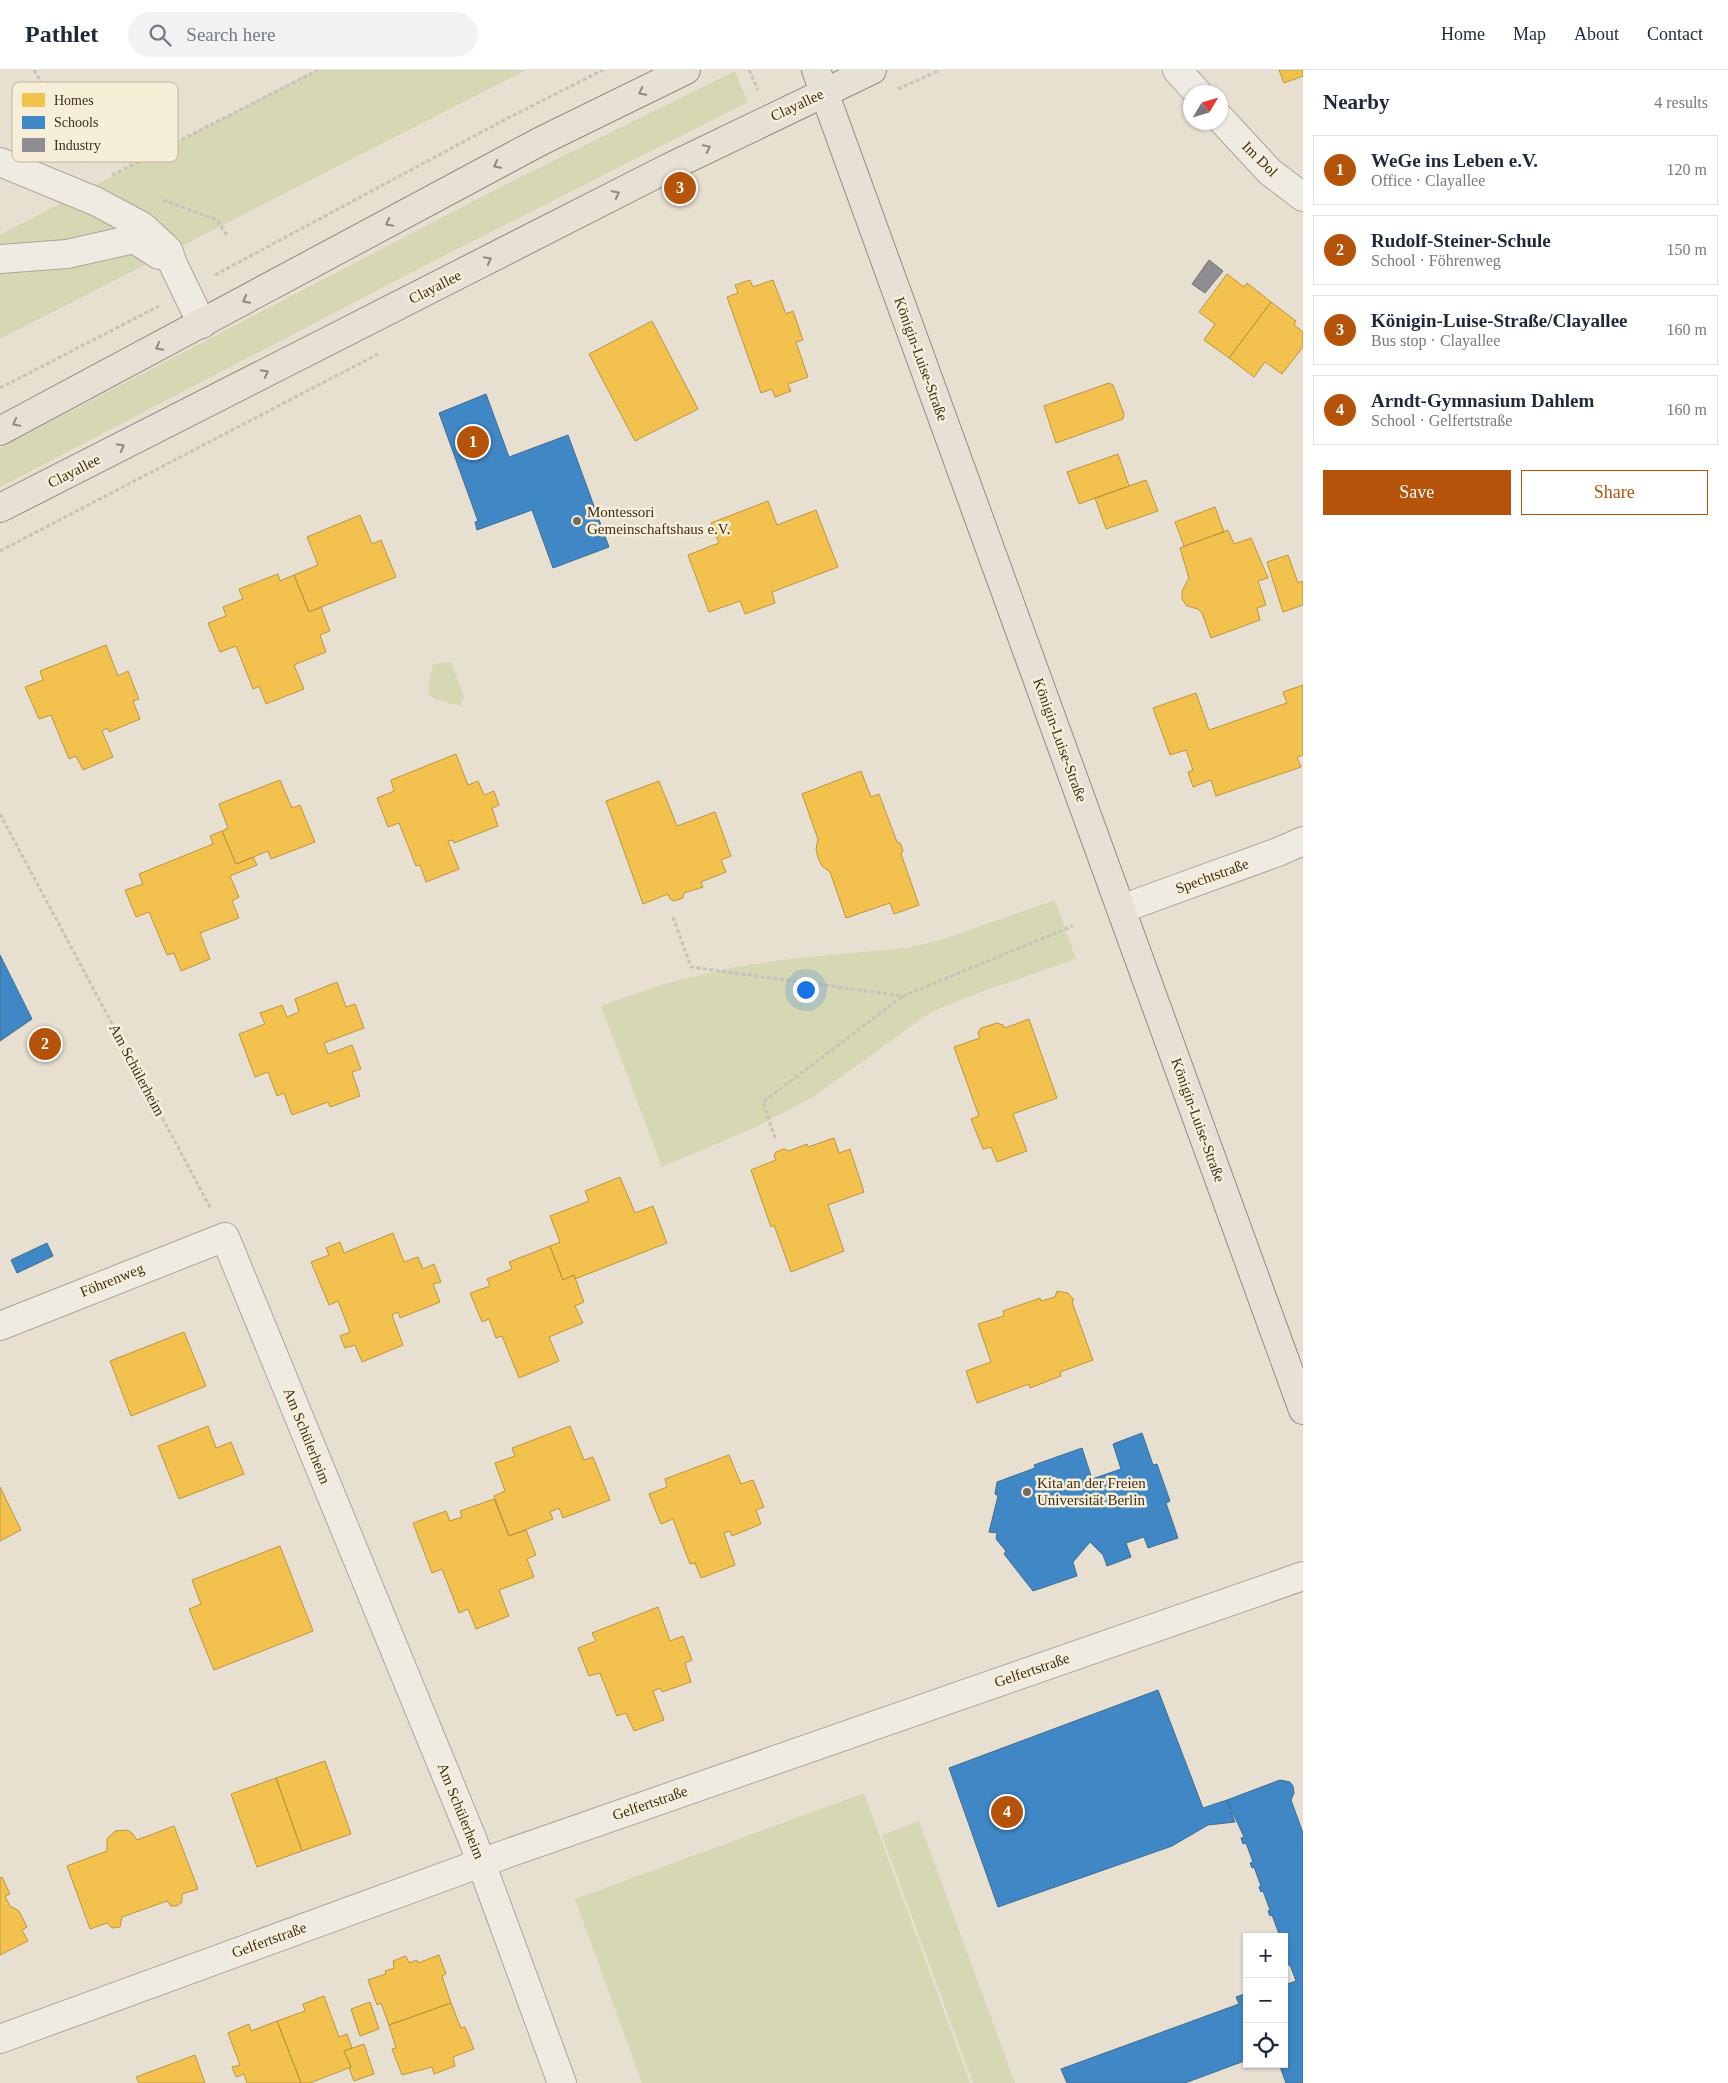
<!DOCTYPE html>
<meta charset="utf-8">
<style>
:root{--surface:#fff;--page:#f2f2f3;--text:#1f2937;--muted:#747a83;--line:#e0e1e3;--accent:#b45309}
body{margin:0;font-family:"Times New Roman",serif;background:var(--page);color:var(--text)}
.controls{position:absolute;right:15px;bottom:15px;display:grid;overflow:hidden;border-radius:0px;box-shadow:0 1px 4px #0004}
.controls button{width:45px;height:45px;display:grid;place-items:center;padding:0;border:0;border-bottom:1px solid var(--line);background:var(--surface);color:var(--text);font:25px sans-serif}
.compass{position:absolute;left:1183px;top:15px;width:45px;height:45px;border-radius:50%;background:var(--surface);box-shadow:0 1px 4px #0004;rotate:52deg}
.you{position:absolute;left:805px;top:919px;width:18px;height:18px;margin:-12px;border:4px solid #fff;border-radius:50%;background:#1a73e8;box-shadow:0 0 0 8px #1a73e833}
.badge{display:grid;place-items:center;width:32px;height:32px;border-radius:50%;background:var(--accent);color:#fff;font-size:16px;font-weight:700}
.pin{position:absolute;translate:-50% -50%;border:2px solid #fff;box-shadow:0 1px 5px #0006}
.list{margin:0;padding:0;list-style:none}
h2{display:flex;justify-content:space-between;align-items:center;height:65px;margin:0;padding:0 20px;font-size:21px}
h2 small{font-size:16px;font-weight:400;color:var(--muted)}
.list li{display:grid;grid-template-columns:32px 1fr auto;gap:15px;align-items:center;box-sizing:border-box;height:70px;margin:0 10px 10px;padding:0 10px;border:1px solid var(--line);border-radius:0px}
.list b{display:block;font-size:19px;white-space:nowrap}
.list p{margin:0;font-size:16px;white-space:nowrap;color:var(--muted)}
.list em{font-size:16px;font-style:normal;color:var(--muted)}
.actions{display:flex;gap:10px;padding:15px 20px}
.actions a{flex:1;padding:11px 0;border:1px solid var(--accent);border-radius:0px;text-align:center;font-size:18px;color:var(--accent)}
.actions .main{background:var(--accent);color:#fff}
.icon{flex:none;width:28px;height:28px;fill:none;stroke:currentColor;stroke-width:2;stroke-linecap:round;stroke-linejoin:round}
.map{position:relative;flex:none;width:1303px;height:2013px;overflow:hidden}
header{display:flex;align-items:center;gap:30px;box-sizing:border-box;height:70px;padding:0 25px;background:var(--surface);border-bottom:1px solid var(--line)}
header strong{font-size:24px}
nav{display:flex;gap:28px;margin-inline-start:auto;font-size:18px}
.search{width:350px;height:45px;background:var(--page);display:flex;align-items:center;gap:12px;box-sizing:border-box;padding:0 18px;border-radius:28px;color:var(--muted);font-size:19px}
main{display:flex}
aside{flex:1;background:var(--surface)}
.map>svg:first-child{display:block}
.green{fill:#d6d7b3}
.homes{fill:#f2c14e;stroke:#bc9540}
.schools{fill:#3f88c5;stroke:#3e6d94}
.industry{fill:#8d8d92;stroke:#757070}
.lines{fill:none;stroke-linecap:round;stroke-linejoin:round}
.minor-casing{stroke:#ada599;stroke-width:30}
.major-casing{stroke:#928b80;stroke-width:30}
.path{stroke:#c8c2b9;stroke-width:3;stroke-dasharray:4 2.5;stroke-linecap:butt}
.minor{stroke:#efebe3;stroke-width:28}
.major{stroke:#e6e1d4;stroke-width:28}
.oneway{stroke:#92887a}
.poi-dot{fill:#786c5e;stroke:#f7eed8;stroke-width:2}
.labels{text-anchor:middle;stroke-width:5;stroke-linejoin:round;paint-order:stroke}
.street-label{font-size:15px;fill:#3d2e20;stroke:#f7eed8}
.poi-label{font-size:15px;fill:#3d2e20;stroke:#f7eed8;text-anchor:start}
.key{fill:#f7eed8;stroke:#bfb4a1;stroke-width:1}
.key-label{font-size:14px;fill:#3d2e20}
</style>
<header>
<strong>Pathlet</strong>
<div class="search"><svg class="icon" aria-label="search" viewBox="0 0 24 24"><circle cx="10" cy="10" r="6"/><path d="M15 15l6 6"/></svg>Search here</div>
<nav><a>Home</a><a>Map</a><a>About</a><a>Contact</a></nav>
</header>
<main>
<div class="map">
<svg width="1303" height="2013" viewBox="0 0 1303 2013">
<rect width="100%" height="100%" fill="#e7e0d1"/>
<path class="green" d="M 316,0 L 526,0 L 0,269 L 0,165 Z
M 735,1 L 748,32 L 451,182 L 0,417 L 0,378 L 510,112 Z
M 451,592 L 464,627 L 461,636 L 435,629 L 429,625 L 428,616 L 433,594 Z
M 1055,830 L 1076,889 L 978,923 L 931,942 L 813,1027 L 756,1057 L 662,1097 L 601,936 L 664,914 L 734,897 L 798,888 L 906,878 L 941,870 Z
M 864,1723 L 970,2013 L 642,2013 L 575,1829 Z
M 919,1751 L 1015,2013 L 973,2013 L 882,1765 Z"/>
<path class="homes" d="M 1279,0 L 1303,0 L 1303,6 L 1284,13 Z
M 1227,204 L 1244,217 L 1247,213 L 1271,232 L 1229,288 L 1204,270 L 1215,254 L 1199,242 Z
M 750,210 L 753,217 L 773,210 L 786,244 L 793,241 L 803,270 L 796,272 L 808,307 L 788,314 L 791,321 L 775,327 L 772,319 L 761,323 L 727,227 L 738,223 L 735,215 Z
M 1271,232 L 1296,251 L 1294,255 L 1303,262 L 1303,277 L 1282,304 L 1265,292 L 1254,307 L 1229,288 Z
M 652,251 L 698,339 L 635,371 L 589,284 Z
M 1109,313 L 1113,315 L 1124,344 L 1123,349 L 1056,373 L 1044,336 Z
M 1118,384 L 1129,416 L 1079,434 L 1067,402 Z
M 1146,410 L 1158,441 L 1106,459 L 1095,428 Z
M 768,431 L 777,455 L 816,440 L 838,497 L 772,522 L 775,533 L 745,544 L 740,531 L 709,542 L 688,485 L 719,473 L 711,453 Z
M 1215,437 L 1224,462 L 1184,476 L 1175,452 Z
M 360,445 L 372,474 L 381,470 L 396,507 L 309,542 L 294,505 L 318,495 L 307,467 Z
M 1228,460 L 1234,474 L 1251,468 L 1268,508 L 1258,511 L 1266,535 L 1257,538 L 1260,550 L 1211,568 L 1202,543 L 1198,539 L 1187,536 L 1182,529 L 1182,521 L 1189,508 L 1180,478 Z
M 1288,485 L 1298,513 L 1302,511 L 1303,513 L 1303,535 L 1283,542 L 1267,492 Z
M 278,504 L 280,511 L 294,505 L 309,542 L 321,537 L 330,561 L 320,565 L 326,582 L 294,595 L 304,619 L 266,634 L 259,616 L 253,619 L 236,576 L 220,582 L 208,553 L 226,546 L 223,537 L 243,529 L 239,519 Z
M 106,575 L 118,606 L 128,601 L 139,629 L 133,631 L 140,649 L 109,662 L 107,658 L 102,661 L 113,687 L 83,700 L 76,686 L 69,689 L 51,645 L 39,649 L 25,617 L 43,610 L 40,601 Z
M 1303,615 L 1303,685 L 1297,687 L 1301,697 L 1216,726 L 1211,710 L 1193,717 L 1188,702 L 1193,700 L 1186,680 L 1170,685 L 1153,638 L 1196,623 L 1209,660 L 1287,633 L 1283,622 Z
M 456,684 L 468,715 L 478,711 L 484,725 L 494,721 L 499,735 L 492,738 L 498,756 L 454,773 L 453,770 L 448,771 L 459,799 L 426,812 L 420,795 L 416,796 L 399,753 L 388,757 L 377,728 L 394,721 L 391,710 Z
M 861,701 L 871,727 L 879,724 L 897,772 L 900,773 L 903,781 L 901,784 L 919,835 L 894,844 L 890,833 L 846,848 L 830,802 L 822,796 L 818,788 L 816,779 L 818,769 L 802,724 Z
M 280,710 L 292,738 L 300,735 L 315,772 L 271,789 L 268,781 L 236,794 L 222,761 L 228,758 L 219,734 Z
M 659,711 L 677,756 L 715,742 L 731,786 L 721,790 L 726,802 L 701,812 L 703,817 L 684,823 L 683,828 L 674,831 L 670,829 L 668,824 L 643,834 L 606,731 Z
M 222,761 L 236,794 L 253,787 L 257,795 L 230,806 L 239,827 L 232,831 L 239,848 L 200,863 L 210,889 L 181,901 L 174,883 L 167,885 L 149,842 L 136,847 L 125,820 L 143,814 L 139,804 L 213,774 L 210,766 Z
M 337,912 L 346,937 L 355,934 L 364,958 L 324,973 L 328,984 L 352,975 L 361,999 L 352,1002 L 360,1026 L 330,1037 L 328,1032 L 292,1045 L 284,1023 L 277,1026 L 268,1002 L 255,1007 L 239,964 L 265,954 L 260,943 L 282,935 L 287,947 L 299,942 L 295,929 Z
M 1029,949 L 1057,1028 L 1013,1044 L 1027,1081 L 997,1092 L 991,1077 L 983,1079 L 971,1049 L 979,1046 L 954,977 L 980,968 L 978,963 L 981,958 L 997,953 L 1003,955 L 1005,958 Z
M 834,1068 L 839,1083 L 850,1079 L 864,1122 L 828,1135 L 844,1181 L 791,1202 L 774,1155 L 771,1157 L 751,1100 L 776,1090 L 774,1085 L 776,1082 L 784,1079 L 789,1081 L 807,1074 L 808,1077 Z
M 620,1107 L 635,1143 L 653,1136 L 667,1173 L 575,1209 L 574,1205 L 563,1210 L 550,1176 L 560,1172 L 550,1146 L 589,1131 L 585,1121 Z
M 393,1163 L 404,1192 L 418,1187 L 423,1199 L 434,1194 L 441,1212 L 433,1214 L 440,1232 L 400,1248 L 398,1242 L 392,1245 L 403,1275 L 362,1292 L 355,1275 L 345,1278 L 340,1266 L 350,1262 L 338,1231 L 329,1235 L 311,1192 L 329,1185 L 326,1178 L 340,1172 L 344,1183 Z
M 550,1176 L 563,1210 L 574,1205 L 584,1232 L 575,1236 L 583,1253 L 549,1267 L 559,1291 L 519,1308 L 502,1266 L 496,1268 L 489,1249 L 482,1252 L 470,1223 L 490,1216 L 487,1209 L 512,1199 L 509,1192 Z
M 1057,1221 L 1068,1223 L 1074,1230 L 1072,1232 L 1093,1290 L 1060,1302 L 1061,1306 L 1030,1318 L 1029,1314 L 977,1333 L 966,1301 L 991,1292 L 978,1254 L 1004,1246 L 1003,1241 L 1040,1228 L 1041,1231 L 1055,1227 Z
M 184,1262 L 206,1316 L 131,1346 L 110,1291 Z
M 208,1356 L 216,1378 L 231,1372 L 244,1404 L 179,1429 L 158,1376 Z
M 570,1356 L 584,1390 L 593,1387 L 610,1430 L 563,1448 L 559,1438 L 550,1442 L 553,1449 L 509,1466 L 494,1426 L 505,1421 L 495,1393 L 515,1386 L 512,1378 Z
M 729,1385 L 741,1414 L 753,1410 L 764,1437 L 756,1440 L 761,1454 L 732,1466 L 730,1461 L 724,1463 L 735,1495 L 701,1508 L 695,1493 L 690,1494 L 673,1449 L 661,1454 L 649,1424 L 667,1417 L 665,1409 Z
M 0,1417 L 21,1460 L 0,1471 Z
M 494,1429 L 509,1466 L 526,1460 L 536,1485 L 527,1489 L 534,1507 L 499,1520 L 509,1546 L 476,1559 L 468,1539 L 459,1543 L 442,1499 L 432,1503 L 413,1453 L 446,1441 L 450,1451 L 462,1447 L 460,1441 Z
M 280,1476 L 313,1561 L 214,1600 L 189,1539 L 201,1534 L 192,1510 Z
M 658,1537 L 670,1571 L 683,1566 L 692,1590 L 685,1593 L 691,1612 L 662,1622 L 660,1618 L 653,1621 L 664,1650 L 634,1661 L 626,1643 L 617,1646 L 600,1603 L 589,1606 L 578,1578 L 596,1571 L 592,1563 Z
M 325,1691 L 351,1764 L 302,1781 L 276,1708 Z
M 276,1708 L 302,1781 L 257,1797 L 231,1724 Z
M 174,1756 L 198,1819 L 182,1824 L 182,1832 L 177,1836 L 171,1836 L 167,1831 L 122,1847 L 120,1857 L 112,1858 L 107,1853 L 90,1859 L 67,1796 L 107,1781 L 107,1769 L 115,1761 L 127,1760 L 132,1763 L 137,1770 Z
M 2,1807 L 10,1824 L 5,1826 L 10,1836 L 19,1841 L 27,1857 L 22,1860 L 28,1871 L 0,1885 L 0,1808 Z
M 439,1885 L 446,1904 L 442,1906 L 451,1933 L 389,1955 L 381,1933 L 377,1935 L 368,1910 L 386,1904 L 385,1901 L 394,1898 L 393,1891 L 406,1886 L 409,1893 L 417,1890 L 418,1893 Z
M 324,1926 L 339,1967 L 347,1964 L 352,1978 L 344,1981 L 351,1997 L 310,2013 L 301,2013 L 277,1951 L 305,1941 L 303,1934 Z
M 370,1932 L 379,1959 L 360,1966 L 351,1939 Z
M 451,1933 L 461,1958 L 465,1957 L 474,1979 L 453,1987 L 455,1996 L 434,2004 L 432,1997 L 402,2005 L 392,1979 L 396,1978 L 389,1955 Z
M 277,1951 L 301,2013 L 247,2013 L 244,2004 L 236,2007 L 232,1997 L 240,1995 L 228,1963 L 249,1954 L 251,1961 Z
M 364,1974 L 374,2004 L 354,2011 L 349,1998 L 351,1997 L 344,1981 Z
M 195,1985 L 205,2013 L 139,2013 L 136,2007 Z"/>
<path class="schools" d="M 486,324 L 509,387 L 568,365 L 609,477 L 553,498 L 532,440 L 477,460 L 475,452 L 478,451 L 439,343 Z
M 0,885 L 32,949 L 0,971 Z
M 47,1173 L 53,1186 L 17,1203 L 11,1190 Z
M 1142,1363 L 1153,1395 L 1157,1394 L 1170,1431 L 1166,1433 L 1178,1468 L 1148,1478 L 1144,1467 L 1126,1473 L 1131,1487 L 1107,1496 L 1103,1485 L 1090,1472 L 1073,1492 L 1077,1506 L 1033,1521 L 1004,1484 L 1006,1481 L 996,1469 L 997,1463 L 989,1462 L 998,1426 L 995,1424 L 997,1412 L 1035,1398 L 1034,1395 L 1082,1378 L 1092,1409 L 1121,1399 L 1113,1374 Z
M 1158,1620 L 1203,1738 L 1227,1730 L 1235,1752 L 1208,1755 L 1172,1776 L 998,1837 L 949,1698 Z
M 1280,1710 L 1290,1712 L 1293,1716 L 1294,1723 L 1291,1730 L 1303,1763 L 1303,2013 L 1286,2013 L 1279,1994 L 1284,1994 L 1284,1915 L 1296,1911 L 1290,1895 L 1288,1895 L 1286,1889 L 1288,1888 L 1284,1879 L 1284,1867 L 1276,1865 L 1279,1864 L 1272,1845 L 1270,1846 L 1268,1841 L 1270,1840 L 1263,1821 L 1261,1822 L 1259,1817 L 1261,1816 L 1254,1797 L 1252,1798 L 1250,1793 L 1253,1792 L 1246,1773 L 1243,1774 L 1241,1768 L 1244,1767 L 1227,1730 Z
M 1247,1923 L 1247,1990 L 1185,2013 L 1067,2013 L 1061,1999 L 1239,1934 L 1236,1927 Z"/>
<path class="industry" d="M 1209,190 L 1223,201 L 1205,223 L 1192,214 Z"/>
<g class="lines">
<g class="minor-casing">
<path id="minor" d="M 1177,0 L 1197,22
M 1220,48 L 1270,102 L 1303,127
M 0,92 L 95,131 L 142,156 L 168,180 L 173,194 L 202,254
M 0,189 L 67,184 L 134,169 L 159,185
M 1121,839 L 1278,782 L 1303,771
M 0,1256 L 225,1167 L 472,1768 L 562,2013
M 0,1969 L 503,1785 L 1303,1506"/>
</g>
<g class="major-casing">
<path id="major" d="M 816,0 L 1303,1340
M 0,361 L 541,71 L 686,0
M 0,438 L 668,98 L 872,0"/>
</g>
<path class="path" d="M 34,0 L 87,92
M 749,0 L 758,20
M 898,19 L 940,0
M 112,105 L 318,0
M 163,130 L 217,150 L 228,167
M 215,205 L 506,49 L 603,0
M 0,318 L 159,236
M 0,481 L 378,284
M 0,744 L 211,1139
M 673,847 L 691,897 L 903,926 L 1073,856
M 775,1068 L 763,1032 L 903,926"/>
<use href="#minor" class="minor"/>
<use href="#major" class="major"/>
</g>
<defs><path id="oneway-chevron" d="M-2-3.5L2.5 0L-2 3.5" fill="none" stroke-width="1.6" stroke-linecap="round" stroke-linejoin="round" transform="scale(1.25)"/></defs>
<g class="oneway">
<use href="#oneway-chevron" transform="translate(642 22) rotate(154)"/>
<use href="#oneway-chevron" transform="translate(707 78) rotate(-26)"/>
<use href="#oneway-chevron" transform="translate(497 95) rotate(152)"/>
<use href="#oneway-chevron" transform="translate(616 124) rotate(-27)"/>
<use href="#oneway-chevron" transform="translate(389 153) rotate(152)"/>
<use href="#oneway-chevron" transform="translate(488 190) rotate(-27)"/>
<use href="#oneway-chevron" transform="translate(246 230) rotate(152)"/>
<use href="#oneway-chevron" transform="translate(159 277) rotate(152)"/>
<use href="#oneway-chevron" transform="translate(265 303) rotate(-27)"/>
<use href="#oneway-chevron" transform="translate(16 353) rotate(152)"/>
<use href="#oneway-chevron" transform="translate(121 377) rotate(-27)"/>
</g>
<g class="poi-dot">
<circle cx="577" cy="451" r="5"/>
<circle cx="1027" cy="1422" r="5"/>
</g>
<g class="labels">
<g class="street-label">
<text transform="translate(797 35) rotate(-25)" y="5">Clayallee</text>
<text transform="translate(1260 89) rotate(45)" y="5">Im Dol</text>
<text transform="translate(435 217) rotate(-27)" y="5">Clayallee</text>
<text transform="translate(921 289) rotate(70)" y="5">Königin-Luise-Straße</text>
<text transform="translate(74 401) rotate(-27)" y="5">Clayallee</text>
<text transform="translate(1060 670) rotate(70)" y="5">Königin-Luise-Straße</text>
<text transform="translate(1212 806) rotate(-20)" y="5">Spechtstraße</text>
<text transform="translate(137 1000) rotate(62)" y="5">Am Schülerheim</text>
<text transform="translate(1198 1050) rotate(70)" y="5">Königin-Luise-Straße</text>
<text transform="translate(112 1210) rotate(-22)" y="5">Föhrenweg</text>
<text transform="translate(307 1366) rotate(68)" y="5">Am Schülerheim</text>
<text transform="translate(1032 1600) rotate(-19)" y="5">Gelfertstraße</text>
<text transform="translate(650 1733) rotate(-19)" y="5">Gelfertstraße</text>
<text transform="translate(461 1741) rotate(68)" y="5">Am Schülerheim</text>
<text transform="translate(269 1870) rotate(-20)" y="5">Gelfertstraße</text>
</g>
<g class="poi-label">
<text x="587" y="447">Montessori<tspan x="587" dy="17">Gemeinschaftshaus e.V.</tspan></text>
<text x="1037" y="1418">Kita an der Freien<tspan x="1037" dy="17">Universität Berlin</tspan></text>
</g>
</g>
<rect x="12" y="12" width="166" height="80" rx="8" class="key"/>
<rect x="22" y="23" width="23" height="14" fill="#f2c14e"/>
<rect x="22" y="46" width="23" height="13" fill="#3f88c5"/>
<rect x="22" y="68" width="23" height="14" fill="#8d8d92"/>
<g class="key-label">
<text x="54" y="35">Homes</text>
<text x="54" y="57">Schools</text>
<text x="54" y="80">Industry</text>
</g>
</svg>
<div class="controls">
<button>+</button>
<button>−</button>
<button><svg class="icon" aria-label="locate" viewBox="0 0 24 24"><circle cx="12" cy="12" r="6"/><path d="M12 2v4M12 18v4M2 12h4M18 12h4"/></svg></button>
</div>
<svg class="compass" viewBox="-18 -18 36 36"><path d="M0-13l5 13h-10z" fill="#e53935"/><path d="M0 13l5-13h-10z" fill="#747a83"/></svg>
<div class="you"></div>
<div class="pin badge" style="left:473px;top:372px">1</div>
<div class="pin badge" style="left:45px;top:974px">2</div>
<div class="pin badge" style="left:680px;top:118px">3</div>
<div class="pin badge" style="left:1007px;top:1742px">4</div>
</div>
<aside>
<h2>Nearby<small>4 results</small></h2>
<ul class="list">
<li><span class="badge">1</span><div><b>WeGe ins Leben e.V.</b><p>Office · Clayallee</p></div><em>120 m</em></li>
<li><span class="badge">2</span><div><b>Rudolf-Steiner-Schule</b><p>School · Föhrenweg</p></div><em>150 m</em></li>
<li><span class="badge">3</span><div><b>Königin-Luise-Straße/Clayallee</b><p>Bus stop · Clayallee</p></div><em>160 m</em></li>
<li><span class="badge">4</span><div><b>Arndt-Gymnasium Dahlem</b><p>School · Gelfertstraße</p></div><em>160 m</em></li>
</ul>
<div class="actions"><a class="main">Save</a><a>Share</a></div>
</aside>
</main>
